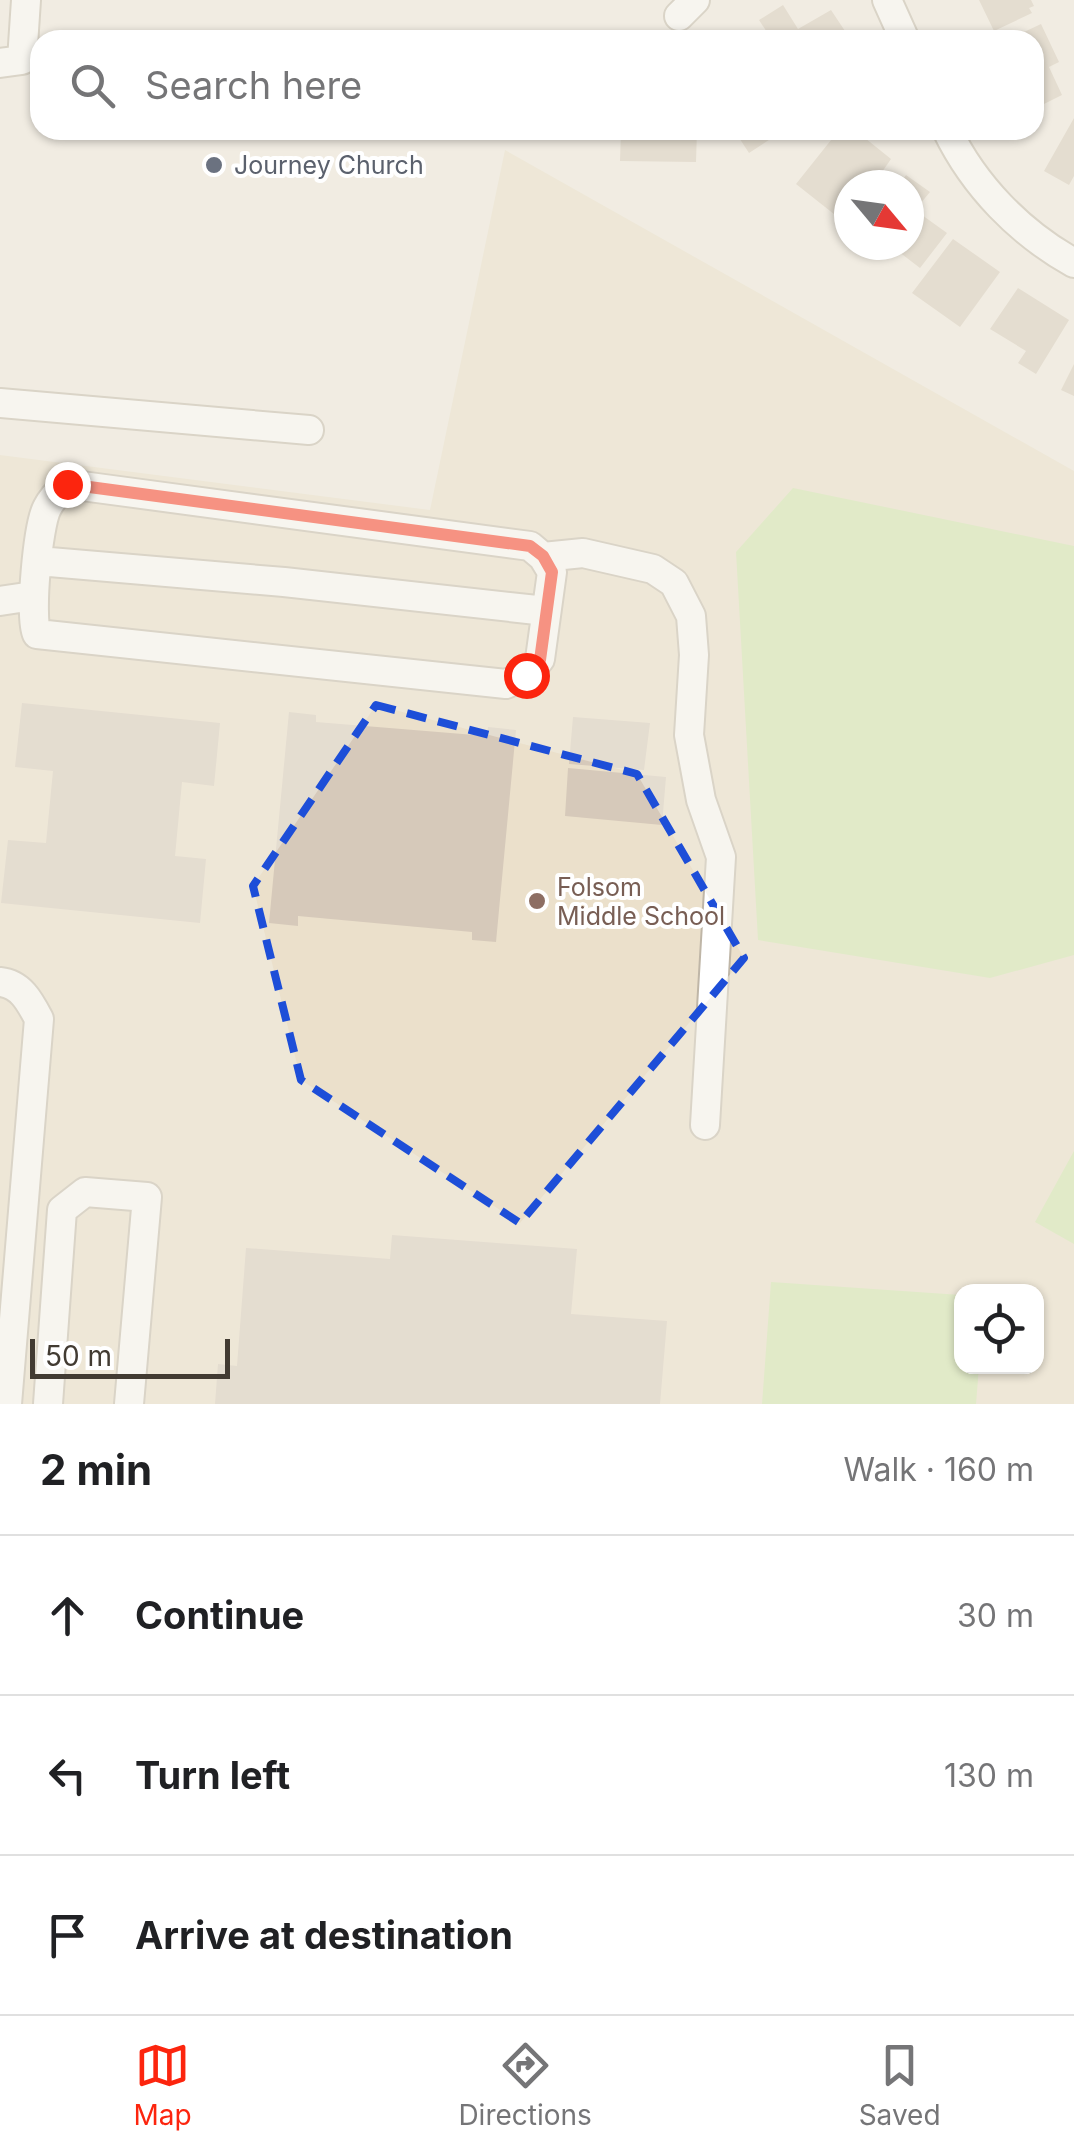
<!DOCTYPE html>
<meta charset="utf-8">
<style>
:root{--surface:#fff;--page:#f2f2f2;--text:#202124;--muted:#757577;--line:#e0e0e0;--accent:#fc250e}
body{margin:0;font-family:Inter,sans-serif;background:var(--page);color:var(--text)}
.controls{position:absolute;right:30px;bottom:30px;display:grid;overflow:hidden;border-radius:20px;box-shadow:0 2px 8px #0004}
.controls button{width:90px;height:90px;display:grid;place-items:center;padding:0;border:0;border-bottom:2px solid var(--line);background:var(--surface);color:var(--text);font:50px sans-serif}
.compass{position:absolute;left:834px;top:170px;width:90px;height:90px;border-radius:50%;background:var(--surface);box-shadow:0 2px 8px #0004;rotate:119deg}
.scale{position:absolute;left:30px;bottom:25px;width:200px;box-sizing:border-box;padding-left:10px;border:5px solid #423b32;border-top:0;font-size:28px;line-height:35px;white-space:nowrap;color:#423b32;-webkit-text-stroke:8px #fff;paint-order:stroke}
.stop{position:absolute;width:30px;height:30px;margin:-22px;border:8px solid #fc250e;border-radius:50%;background:#fff}
.stop.end{background:#fc250e;border-color:#fff;box-shadow:0 2px 10px #0008}
.list{margin:0;padding:0;list-style:none}
h2{display:flex;justify-content:space-between;align-items:center;height:130px;margin:0;padding:0 40px;font-size:42px}
h2 small{font-size:32px;font-weight:400;color:var(--muted)}
.list li{display:grid;grid-template-columns:65px 1fr auto;gap:30px;align-items:center;box-sizing:border-box;height:160px;padding:0 40px;border-top:2px solid var(--line)}
.list b{display:block;font-size:38px;white-space:nowrap}
.list em{font-size:32px;font-style:normal;color:var(--muted)}
.icon{flex:none;width:55px;height:55px;fill:none;stroke:currentColor;stroke-width:2;stroke-linecap:round;stroke-linejoin:round}
.map{position:relative;flex:none;width:1074px;height:1404px;overflow:hidden}
.search{position:absolute;background:var(--surface);box-shadow:0 2px 8px #0004;left:30px;right:30px;top:30px;height:110px;display:flex;align-items:center;gap:25px;box-sizing:border-box;padding:0 35px;border-radius:30px;color:var(--muted);font-size:38px}
.sheet{height:610px;background:var(--surface)}
nav{display:flex;justify-content:space-around;align-items:center;box-sizing:border-box;height:140px;border-top:2px solid var(--line);background:var(--surface);font-size:28px;color:var(--muted)}
nav a{display:grid;justify-items:center;gap:5px}
nav .on{color:var(--accent)}
.map>svg:first-child{display:block}
.education{fill:#ebe0cb;fill-rule:evenodd}
.green{fill:#cee7a9}
.building{fill:#d6c9ba}
.lines{fill:none;stroke-linecap:round;stroke-linejoin:round}
.minor-casing{stroke:#bfb6a7;stroke-width:32}
.minor{stroke:#fff;stroke-width:28}
.route{stroke:#fc250e;stroke-width:12}
.marked{fill:none;stroke:#1d4ed8;stroke-width:8;stroke-dasharray:20 12;stroke-linejoin:round}
.worship-dot{fill:#6b7280;stroke:#fff;stroke-width:4}
.education-dot{fill:#8d6e63;stroke:#fff;stroke-width:4}
.labels{text-anchor:middle;stroke-width:8;stroke-linejoin:round;paint-order:stroke}
.worship-label{font-size:25px;fill:#5b616d;stroke:#fff;text-anchor:start}
.education-label{font-size:25px;fill:#785e54;stroke:#fff;text-anchor:start}
</style>
<div class="map">
<svg width="1074" height="1404" viewBox="0 0 1074 1404">
<rect width="100%" height="100%" fill="#f1ece2"/>
<path class="education" d="M 505,150 L 1074,471 L 1074,1404 L 0,1404 L 0,455 L 430,510 ZM 962,1292 L 1036,1292 L 1036,1366 L 962,1366 Z"/>
<path class="green" d="M 793,488 L 1074,546 L 1074,955 L 990,978 L 758,940 L 736,552 Z
M 1074,1151 L 1074,1244 L 1035,1222 Z
M 771,1282 L 961,1295 L 962,1366 L 979,1367 L 976,1404 L 762,1404 Z"/>
<path class="building" d="M 979,0 L 1031,0 L 1034,6 L 1029,8 L 1032,13 L 994,31 Z
M 783,5 L 798,29 L 831,10 L 851,40 L 772,40 L 759,20 Z
M 1041,24 L 1059,62 L 1049,67 L 1062,95 L 1034,109 L 1034,40 L 1007,40 Z
M 561,31 L 563,40 L 504,40 L 504,37 Z
M 1074,118 L 1074,176 L 1069,185 L 1044,171 Z
M 621,130 L 697,130 L 696,162 L 620,161 Z
M 734,130 L 784,130 L 749,153 Z
M 839,130 L 855,130 L 891,159 L 873,185 L 849,185 L 849,215 L 844,222 L 796,184 Z
M 906,175 L 930,192 L 915,210 L 947,233 L 920,268 L 890,245 L 909,245 L 909,185 L 899,185 Z
M 953,239 L 1000,272 L 960,327 L 912,293 Z
M 1018,288 L 1069,320 L 1036,374 L 1018,363 L 1026,351 L 990,329 Z
M 1074,364 L 1074,396 L 1061,390 Z
M 22,703 L 220,723 L 214,786 L 182,782 L 175,856 L 206,859 L 200,923 L 1,903 L 8,840 L 46,843 L 53,771 L 15,767 Z
M 289,712 L 316,715 L 316,722 L 487,736 L 488,727 L 516,730 L 496,942 L 472,940 L 472,932 L 298,916 L 298,926 L 269,923 Z
M 573,717 L 650,723 L 644,770 L 569,764 Z
M 568,768 L 666,777 L 662,825 L 565,816 Z
M 392,1235 L 577,1249 L 571,1314 L 667,1321 L 660,1404 L 215,1404 L 218,1364 L 237,1366 L 246,1248 L 390,1259 Z"/>
<g class="lines">
<g class="minor-casing">
<path id="minor" d="M 887,0 L 905,40
M 679,16 L 695,0
M 0,63 L 22,60 L 26,0
M 947,130 C 974,186 1020,233 1074,263
M 0,403 L 309,430
M 67,484 L 530,546 L 543,557 L 552,572 L 540,659 L 526,675 L 506,684 L 37,634 C 29,618 38,525 47,508 C 52,498 59,491 67,484 Z
M 543,557 L 583,553 L 653,569 L 674,583 L 691,616 L 694,655 L 689,735 L 701,800 L 721,857 L 705,1125
M 38,561 L 284,582 L 546,611
M 0,601 L 33,596
M 0,982 C 21,984 30,1002 39,1019 L 7,1404
M 48,1404 L 62,1210 L 85,1192 L 147,1197 L 129,1404"/>
</g>
<use href="#minor" class="minor"/>
</g>
<g class="lines">
<path class="route" d="M 67,484 L 530,546 L 543,556 L 552,572 L 540,660 L 526,675"/>
</g>
<path d="M0 0H1074V1404H0ZM 376,705 L 637,774 L 744,958 L 520,1223 L 301,1080 L 253,886 Z" fill="#f1ece2" fill-opacity=".55" fill-rule="evenodd"/>
<path class="marked" d="M 376,705 L 637,774 L 744,958 L 520,1223 L 301,1080 L 253,886 Z"/>
<circle class="worship-dot" cx="214" cy="165" r="10"/>
<circle class="education-dot" cx="537" cy="901" r="10"/>
<g class="labels">
<g class="worship-label">
<text x="234" y="174">Journey Church</text>
</g>
<g class="education-label">
<text x="557" y="896">Folsom<tspan x="557" dy="29">Middle School</tspan></text>
</g>
</g>
</svg>
<div class="controls">
<button><svg class="icon" aria-label="locate" viewBox="0 0 24 24"><circle cx="12" cy="12" r="6"/><path d="M12 2v4M12 18v4M2 12h4M18 12h4"/></svg></button>
</div>
<svg class="compass" viewBox="-18 -18 36 36"><path d="M0-13l5 13h-10z" fill="#e53935"/><path d="M0 13l5-13h-10z" fill="#757577"/></svg>
<div class="scale">50 m</div>
<div class="stop" style="left:526px;top:675px"></div>
<div class="stop end" style="left:67px;top:484px"></div>
<div class="search"><svg class="icon" aria-label="search" viewBox="0 0 24 24"><circle cx="10" cy="10" r="6"/><path d="M15 15l6 6"/></svg>Search here</div>
</div>
<section class="sheet">
<h2>2 min<small>Walk · 160 m</small></h2>
<ul class="list">
<li><svg class="icon" aria-label="ahead" viewBox="0 0 24 24"><path d="M12 20V5M6 11l6-6 6 6"/></svg><div><b>Continue</b></div><em>30 m</em></li>
<li><svg class="icon" aria-label="left" viewBox="0 0 24 24"><path d="M17 20v-9H6M10 6l-5 5 5 5"/></svg><div><b>Turn left</b></div><em>130 m</em></li>
<li><svg class="icon" aria-label="arrive" viewBox="0 0 24 24"><path d="M6 21V4h12l-3 4 3 4H6"/></svg><div><b>Arrive at destination</b></div></li>
</ul>
</section>
<nav>
<a class="on"><svg class="icon" aria-label="map" viewBox="0 0 24 24"><path d="M3 6l6-2 6 2 6-2v14l-6 2-6-2-6 2zM9 4v14M15 6v14"/></svg>Map</a>
<a><svg class="icon" aria-label="directions" viewBox="0 0 24 24"><path d="M12 3l9 9-9 9-9-9zM9 14v-3h6M13 9l2 2-2 2"/></svg>Directions</a>
<a><svg class="icon" aria-label="saved" viewBox="0 0 24 24"><path d="M7 4h10v16l-5-4-5 4z"/></svg>Saved</a>
</nav>
